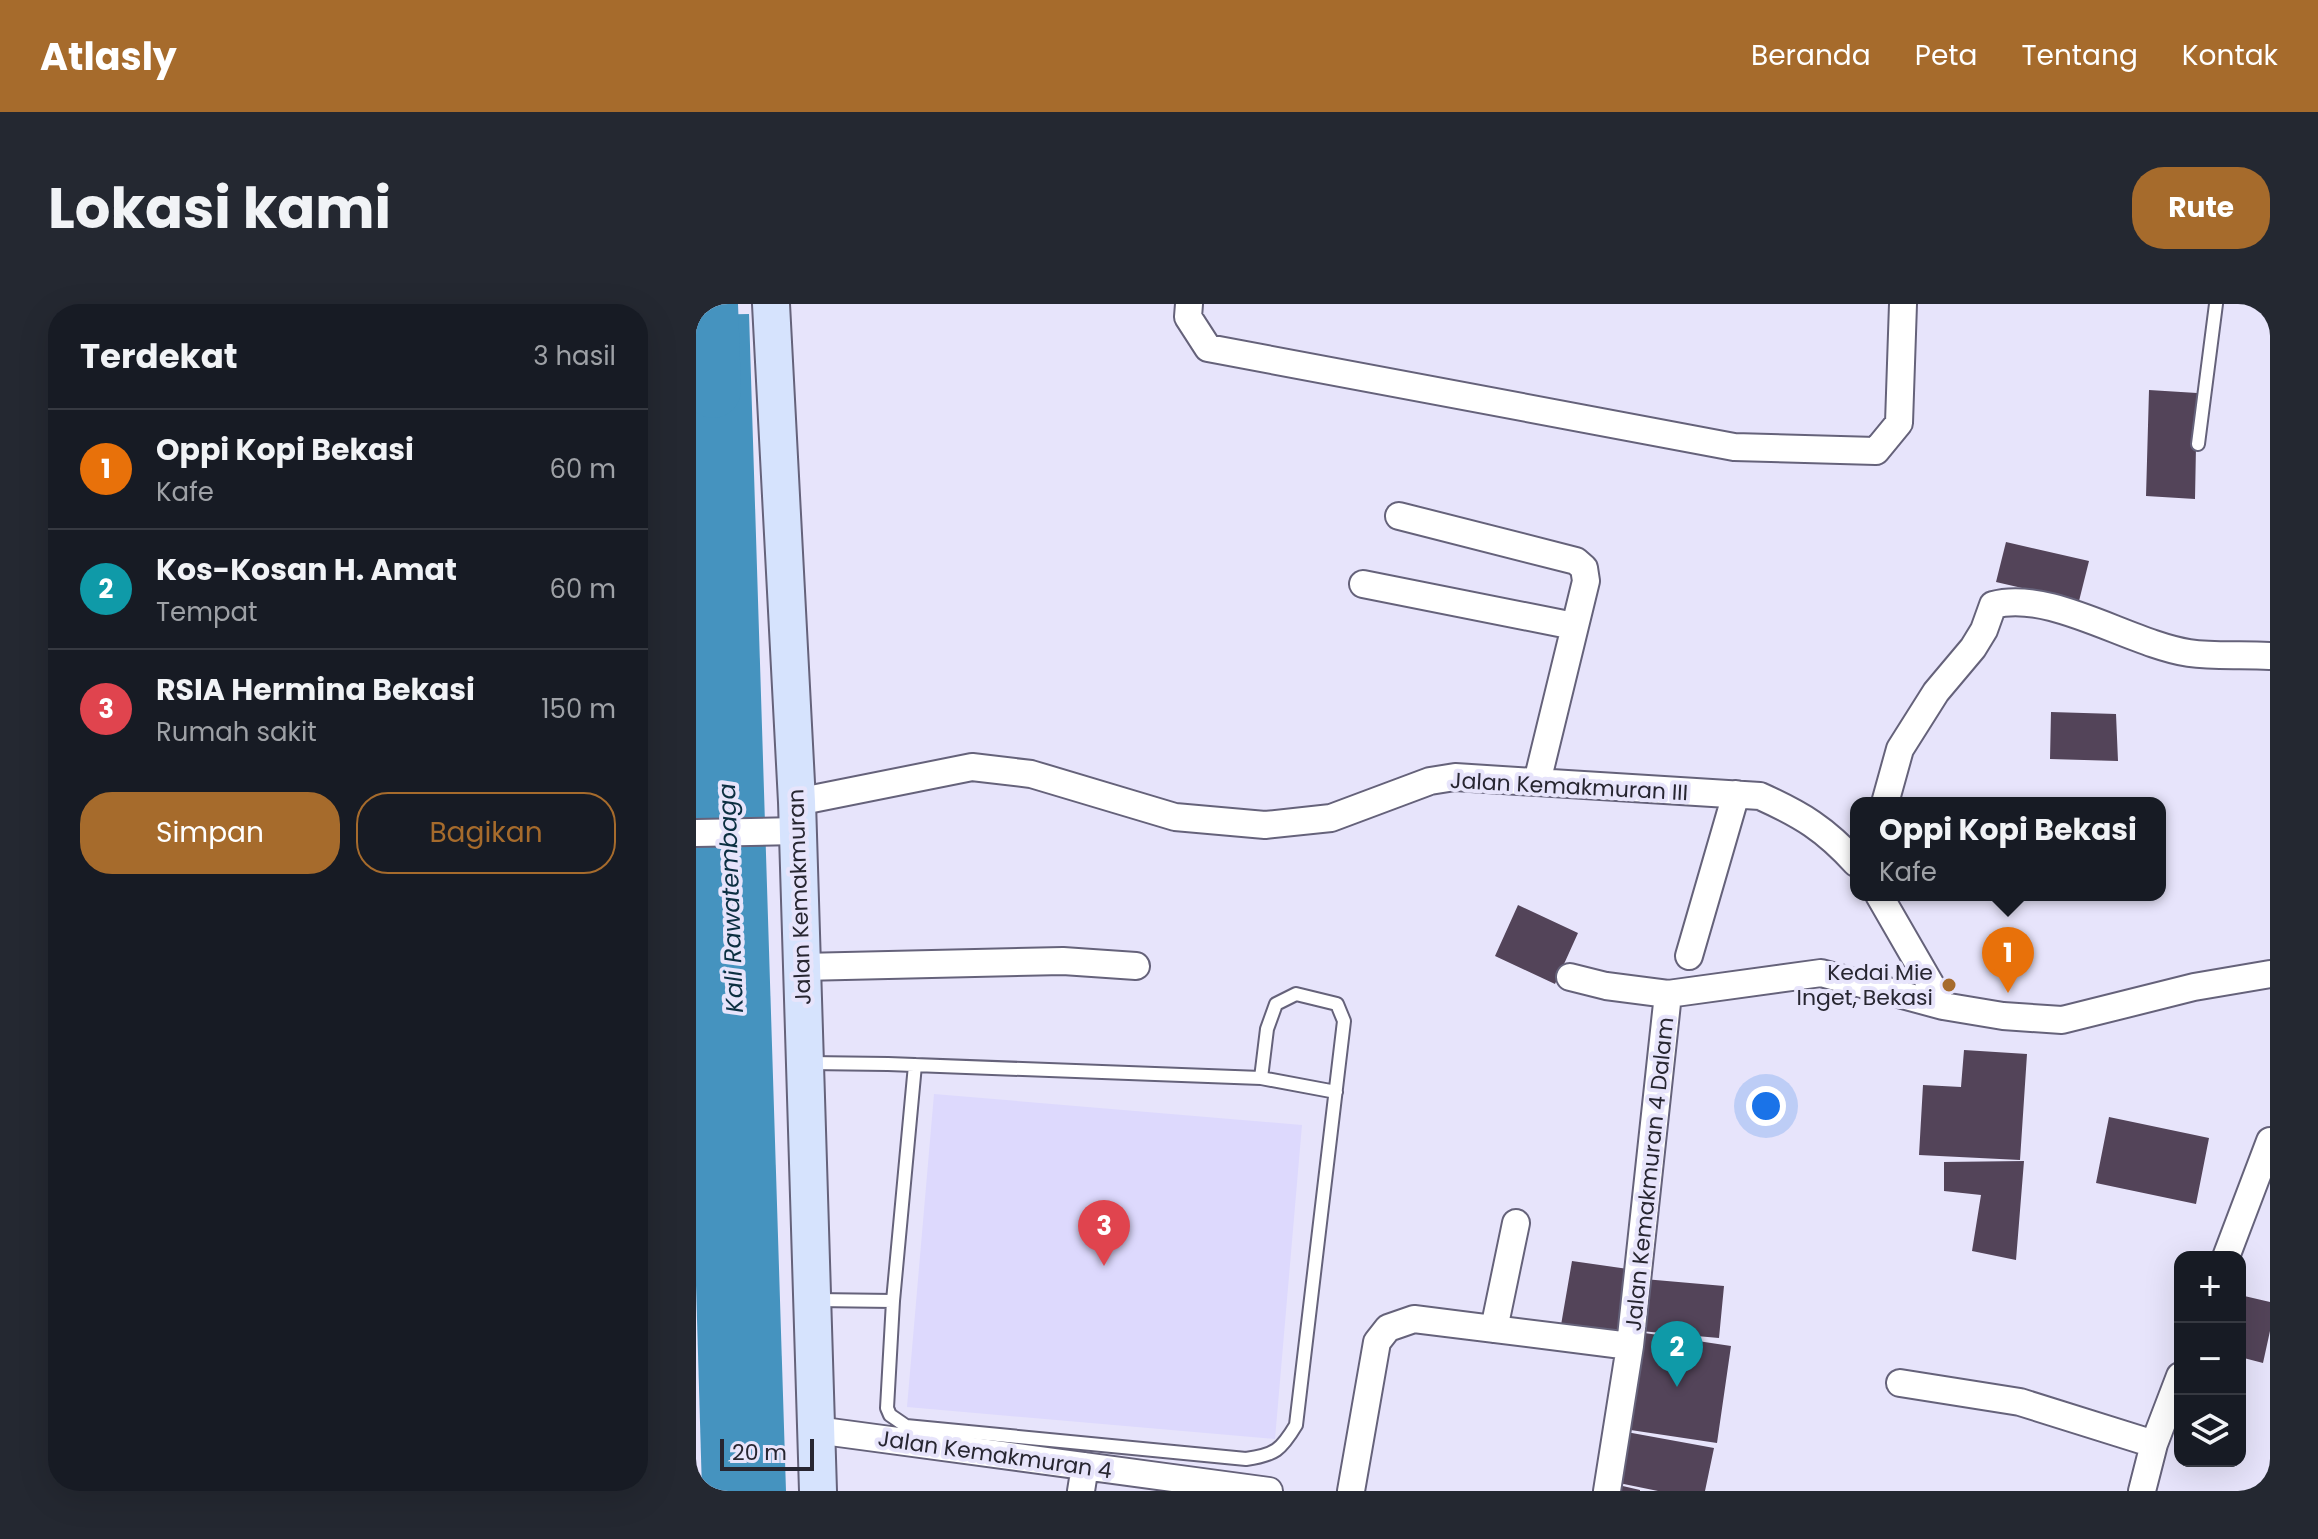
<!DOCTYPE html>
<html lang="id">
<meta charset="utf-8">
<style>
:root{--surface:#171b24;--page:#242831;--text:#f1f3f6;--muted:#9ea1a6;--line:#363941;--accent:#a66b2c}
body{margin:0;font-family:Poppins,sans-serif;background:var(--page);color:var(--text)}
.controls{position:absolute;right:24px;bottom:24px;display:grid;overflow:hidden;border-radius:16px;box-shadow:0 8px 32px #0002}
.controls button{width:72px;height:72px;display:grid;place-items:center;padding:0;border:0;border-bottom:2px solid var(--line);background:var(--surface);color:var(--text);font:40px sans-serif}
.scale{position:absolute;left:24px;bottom:20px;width:94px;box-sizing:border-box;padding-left:8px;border:4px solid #272631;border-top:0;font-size:22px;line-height:28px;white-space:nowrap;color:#272631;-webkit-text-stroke:6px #e7e4fb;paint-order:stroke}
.you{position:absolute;left:1070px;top:802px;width:28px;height:28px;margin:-20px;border:6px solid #fff;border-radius:50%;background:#1a73e8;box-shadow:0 0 0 12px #1a73e833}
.badge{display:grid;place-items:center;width:52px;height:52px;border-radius:50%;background:var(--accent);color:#fff;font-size:26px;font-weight:700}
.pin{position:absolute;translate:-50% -66px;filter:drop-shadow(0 2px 4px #0008)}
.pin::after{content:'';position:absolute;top:42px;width:28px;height:24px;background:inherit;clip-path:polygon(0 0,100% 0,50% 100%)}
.popup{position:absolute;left:1154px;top:493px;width:316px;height:104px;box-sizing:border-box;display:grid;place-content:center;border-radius:16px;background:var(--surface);filter:drop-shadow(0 2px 6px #0005);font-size:26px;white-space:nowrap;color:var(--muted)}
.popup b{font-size:30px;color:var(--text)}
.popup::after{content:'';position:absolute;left:50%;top:100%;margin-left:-16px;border:16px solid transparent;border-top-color:var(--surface)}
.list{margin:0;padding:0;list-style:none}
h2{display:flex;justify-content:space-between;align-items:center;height:104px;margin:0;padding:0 32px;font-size:34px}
h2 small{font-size:26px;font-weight:400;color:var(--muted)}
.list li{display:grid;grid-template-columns:52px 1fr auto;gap:24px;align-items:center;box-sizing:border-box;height:120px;padding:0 32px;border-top:2px solid var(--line)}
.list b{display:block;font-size:30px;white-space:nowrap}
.list p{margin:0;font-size:26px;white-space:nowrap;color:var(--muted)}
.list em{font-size:26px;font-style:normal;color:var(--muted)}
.actions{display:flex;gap:16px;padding:24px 32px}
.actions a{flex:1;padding:18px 0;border:2px solid var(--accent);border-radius:32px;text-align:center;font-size:28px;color:var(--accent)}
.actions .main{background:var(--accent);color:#fff}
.icon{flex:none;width:44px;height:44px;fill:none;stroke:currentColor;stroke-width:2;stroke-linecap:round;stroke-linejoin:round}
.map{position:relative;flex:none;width:1574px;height:1187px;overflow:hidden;border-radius:32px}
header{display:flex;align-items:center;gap:48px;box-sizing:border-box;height:112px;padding:0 40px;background:var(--accent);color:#fff}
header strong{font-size:38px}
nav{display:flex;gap:44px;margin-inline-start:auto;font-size:28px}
.intro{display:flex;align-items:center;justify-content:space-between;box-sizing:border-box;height:192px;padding:0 48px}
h1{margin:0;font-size:56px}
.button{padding:20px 36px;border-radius:32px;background:var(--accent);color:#fff;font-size:28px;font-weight:700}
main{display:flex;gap:48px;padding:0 48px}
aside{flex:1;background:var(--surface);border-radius:32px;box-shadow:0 8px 32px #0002}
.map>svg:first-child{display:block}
.built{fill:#ddd9fd}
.water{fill:#4593bf}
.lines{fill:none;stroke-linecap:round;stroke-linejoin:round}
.river{stroke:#4593bf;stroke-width:56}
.building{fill:#534459}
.lane-casing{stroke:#65627a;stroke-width:16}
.street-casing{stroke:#65627a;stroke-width:30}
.secondary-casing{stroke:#65627a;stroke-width:40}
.lane{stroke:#fff;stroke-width:12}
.street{stroke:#fff;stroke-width:26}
.secondary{stroke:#d6e3fd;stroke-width:36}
.poi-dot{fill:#a66b2c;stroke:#e7e4fb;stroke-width:3}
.labels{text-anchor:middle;stroke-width:8;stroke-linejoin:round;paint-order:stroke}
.street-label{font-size:22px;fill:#272631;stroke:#e7e4fb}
.poi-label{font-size:22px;fill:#272631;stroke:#e7e4fb;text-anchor:end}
.water-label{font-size:24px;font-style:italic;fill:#0b2f41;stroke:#e7e4fb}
</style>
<header>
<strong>Atlasly</strong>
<nav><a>Beranda</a><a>Peta</a><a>Tentang</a><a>Kontak</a></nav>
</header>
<div class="intro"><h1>Lokasi kami</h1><a class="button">Rute</a></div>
<main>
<aside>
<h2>Terdekat<small>3 hasil</small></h2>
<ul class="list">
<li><span class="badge" style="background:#e8710a">1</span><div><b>Oppi Kopi Bekasi</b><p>Kafe</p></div><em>60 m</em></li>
<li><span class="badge" style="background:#0f9aa8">2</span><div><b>Kos-Kosan H. Amat</b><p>Tempat</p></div><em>60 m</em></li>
<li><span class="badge" style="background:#e0444e">3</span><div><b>RSIA Hermina Bekasi</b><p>Rumah sakit</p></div><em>150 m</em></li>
</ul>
<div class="actions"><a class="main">Simpan</a><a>Bagikan</a></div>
</aside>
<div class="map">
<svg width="1574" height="1187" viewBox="0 0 1574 1187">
<rect width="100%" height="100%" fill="#e7e4fb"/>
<path class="built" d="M 238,790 L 606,821 L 579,1135 L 211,1103 Z"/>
<path class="water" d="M 53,10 L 90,1187 L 6,1187 L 0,981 L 0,11 Z"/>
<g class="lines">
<path class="river" d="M 14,0 L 17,86"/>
</g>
<path class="building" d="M 1453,86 L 1501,89 L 1499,195 L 1450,192 Z
M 1310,238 L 1393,257 L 1383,297 L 1300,278 Z
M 1355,408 L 1420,410 L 1422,457 L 1354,455 Z
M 822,601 L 882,629 L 859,680 L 799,652 Z
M 1268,746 L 1331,750 L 1324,856 L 1223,851 L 1227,781 L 1265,783 Z
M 1413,813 L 1513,834 L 1500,900 L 1400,879 Z
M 1328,857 L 1320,956 L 1276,947 L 1285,891 L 1248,887 L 1248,858 Z
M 876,957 L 939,966 L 927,1037 L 864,1027 Z
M 948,975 L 1028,982 L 1023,1034 L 944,1027 Z
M 1544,991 L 1574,998 L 1574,1027 L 1567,1059 L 1544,1053 Z
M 942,1028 L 1035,1042 L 1021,1139 L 928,1125 Z
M 925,1127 L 1018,1144 L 1009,1187 L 962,1187 L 918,1178 Z
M 918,1180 L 944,1186 L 944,1187 L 917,1187 Z"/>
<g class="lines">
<g class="lane-casing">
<path id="lane" d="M 1502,140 L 1520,0
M 113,759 L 192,760 L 565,774 L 640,788
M 219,761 L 197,997 L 191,1104 L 194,1111 L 210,1122 L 550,1155 C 579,1151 585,1146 600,1121 L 648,717 L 641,700 L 600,690 L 580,700 L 571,725 L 565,774
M 120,996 L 197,997"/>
</g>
<g class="street-casing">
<path id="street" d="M 493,0 L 492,13 L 512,44 L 1038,143 L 1180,147 L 1203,119 L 1207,0
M 703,212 L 880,257 L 888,264 L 890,277 L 841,478
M 667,280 L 878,322
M 101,498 L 276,463 L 335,470 L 479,513 L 569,521 L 635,514 L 734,477 L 759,473 L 1064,492 C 1106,511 1129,525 1160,559
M 1189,499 L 1204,445 L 1240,388 L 1277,344 L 1288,326 L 1297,301 C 1354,285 1434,340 1493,349 C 1520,353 1547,350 1574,352
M 0,529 L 102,527
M 1183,591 L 1247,702 L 1307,712 L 1366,716 L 1498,683 L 1574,670
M 993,652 L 1040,490
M 106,663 L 367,657 L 440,662
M 874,673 L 910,682 L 972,690
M 1530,953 L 1574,837
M 798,1025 L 820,919
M 934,1042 L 972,690 L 1125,669 L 1247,702
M 1204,1079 L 1324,1098 L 1458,1140
M 120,1126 L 573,1187
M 385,1187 L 389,1162
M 655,1187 L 681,1038 L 692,1024 L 718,1015 L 934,1042 L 911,1187
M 1446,1187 L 1458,1140 L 1484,1072"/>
</g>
<g class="secondary-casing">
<path id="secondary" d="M 75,0 L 101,498 L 122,1187"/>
</g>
<use href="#lane" class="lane"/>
<use href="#street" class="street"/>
<use href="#secondary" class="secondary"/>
</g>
<circle class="poi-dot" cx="1253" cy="681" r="8"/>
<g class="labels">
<g class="street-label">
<text transform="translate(873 482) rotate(3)" y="8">Jalan Kemakmuran III</text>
<text transform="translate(103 593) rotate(-92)" y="8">Jalan Kemakmuran</text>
<text transform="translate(953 870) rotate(-84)" y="8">Jalan Kemakmuran 4 Dalam</text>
<text transform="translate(299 1150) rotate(8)" y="8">Jalan Kemakmuran 4</text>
</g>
<g class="poi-label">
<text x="1237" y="676">Kedai Mie<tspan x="1237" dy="25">Inget, Bekasi</tspan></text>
</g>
<g class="water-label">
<text transform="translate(35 594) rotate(-92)" y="8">Kali Rawatembaga</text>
</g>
</g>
</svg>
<div class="controls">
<button>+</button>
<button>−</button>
<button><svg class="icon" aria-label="layers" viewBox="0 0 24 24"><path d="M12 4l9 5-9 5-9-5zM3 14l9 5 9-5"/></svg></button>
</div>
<div class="scale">20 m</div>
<div class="you"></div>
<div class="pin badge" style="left:1312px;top:689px;background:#e8710a">1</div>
<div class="popup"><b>Oppi Kopi Bekasi</b>Kafe</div>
<div class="pin badge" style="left:981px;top:1083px;background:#0f9aa8">2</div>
<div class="pin badge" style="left:408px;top:962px;background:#e0444e">3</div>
</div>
</main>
